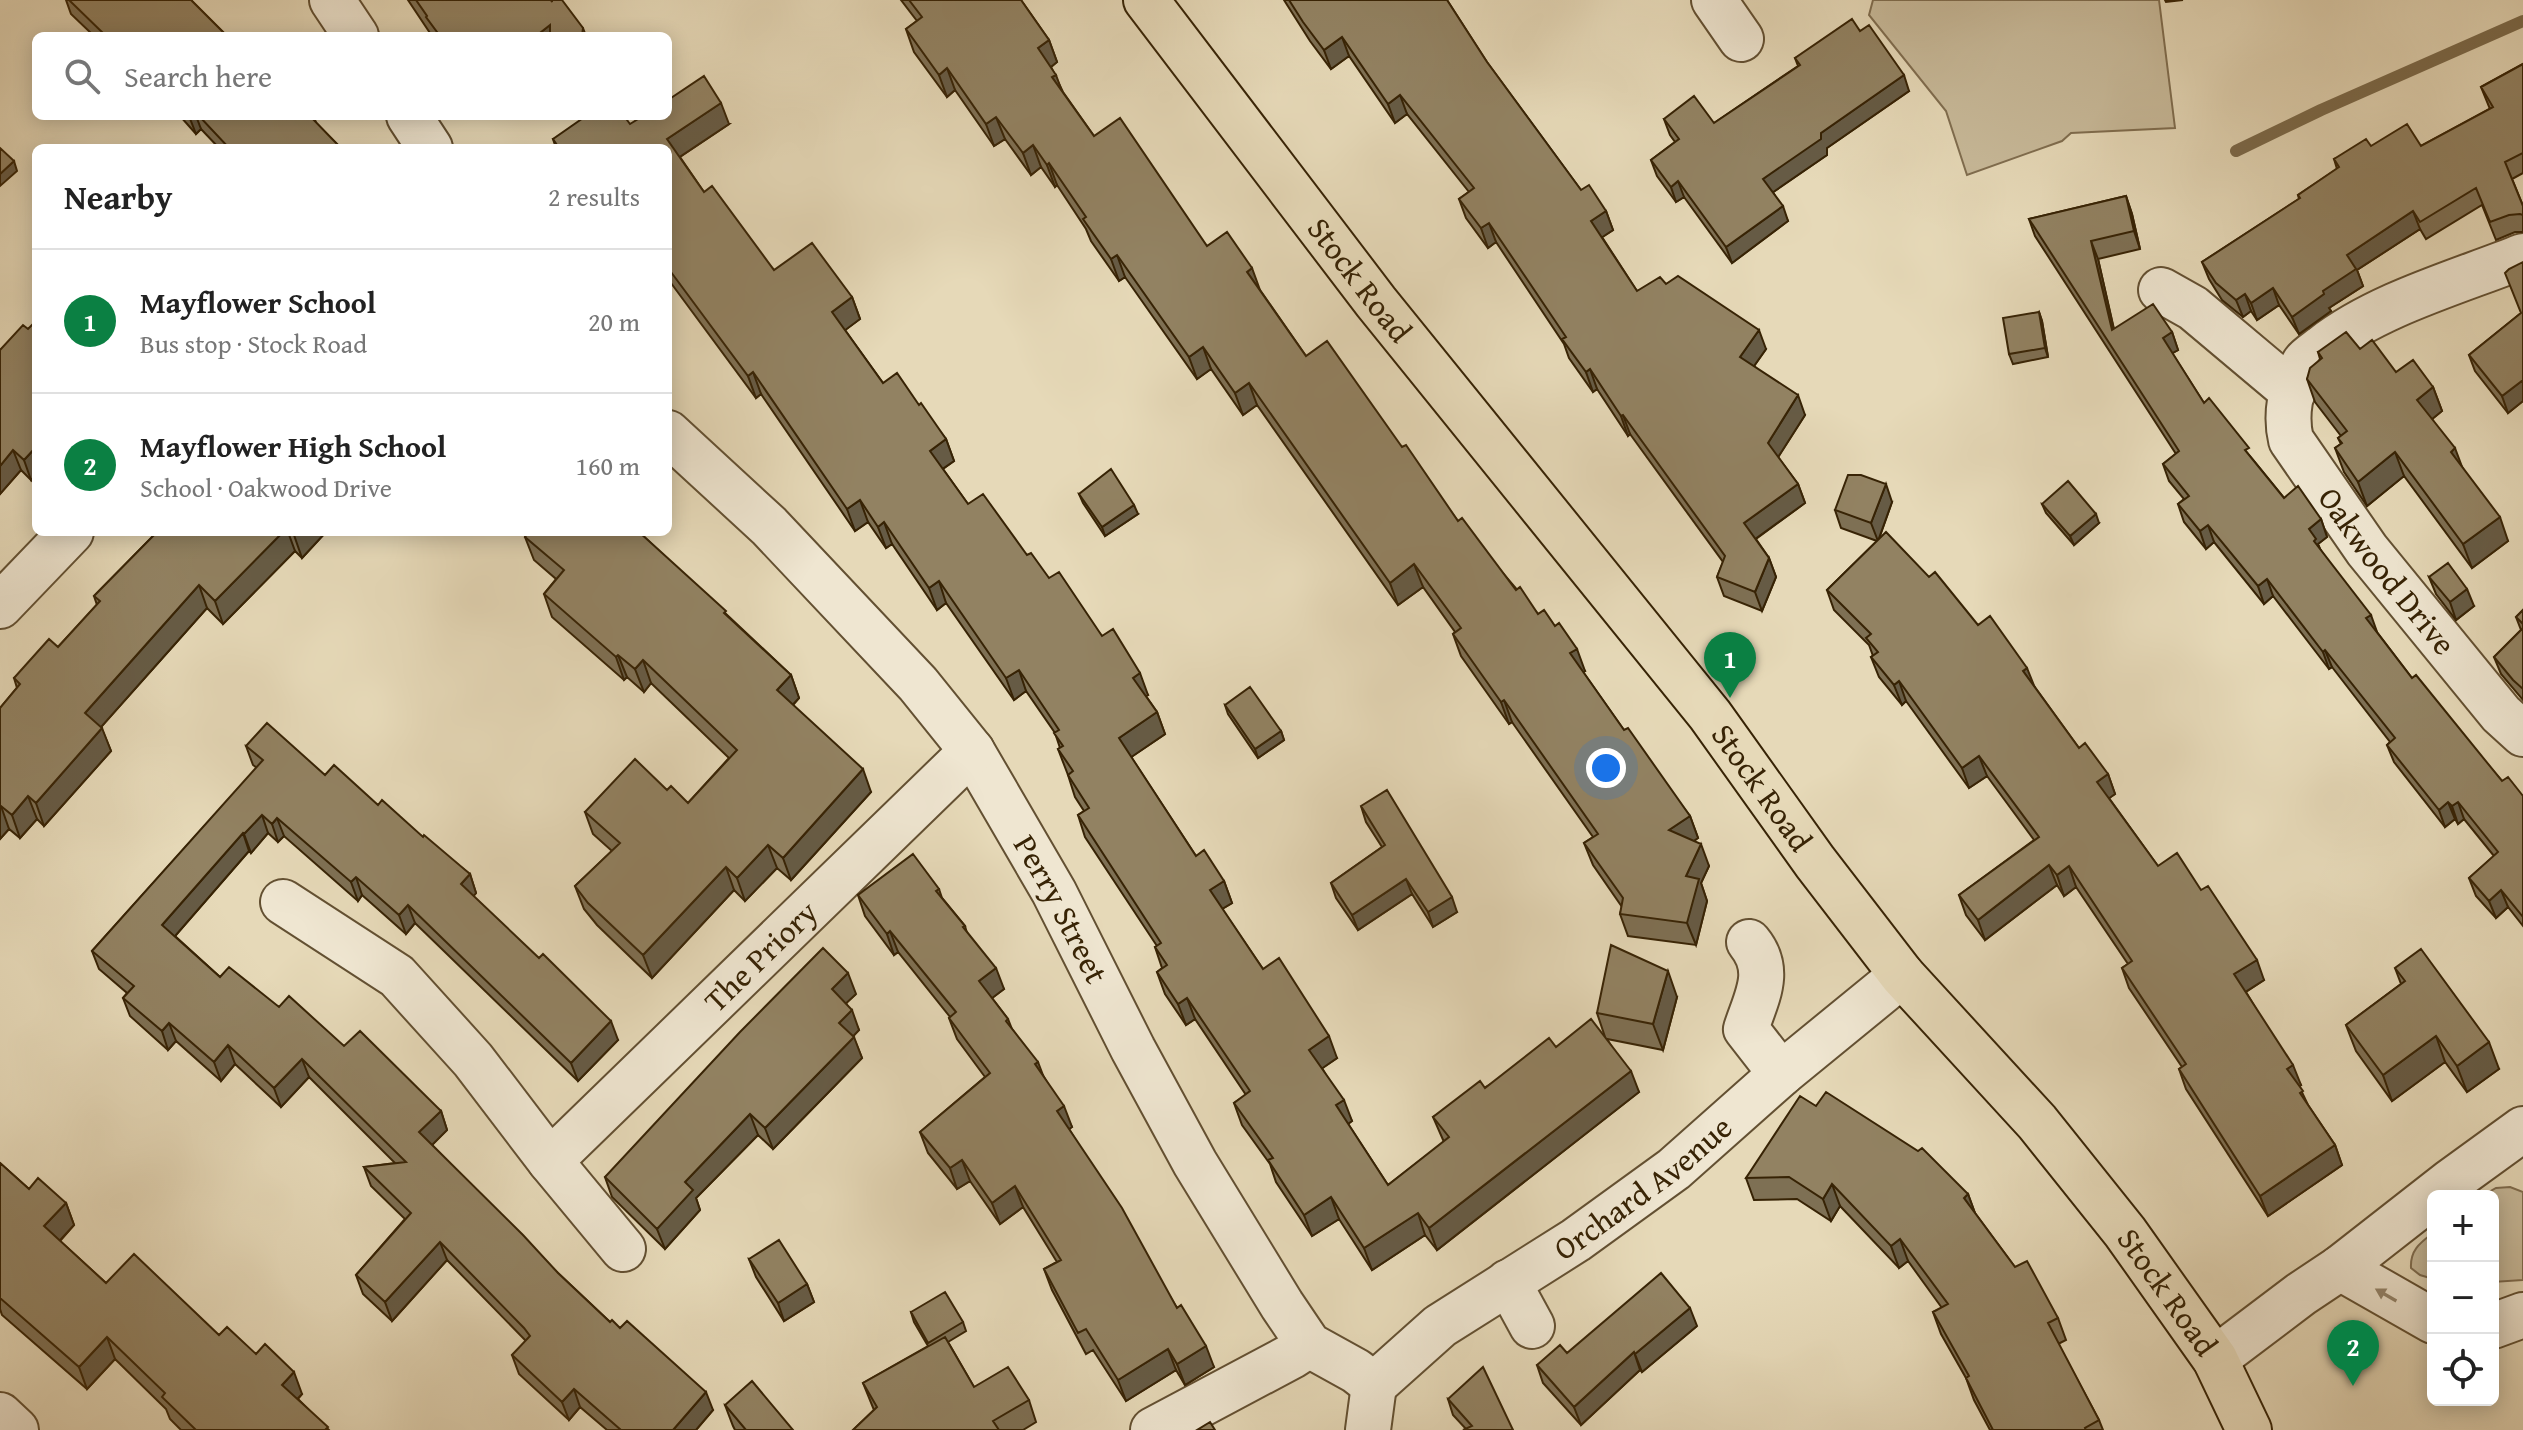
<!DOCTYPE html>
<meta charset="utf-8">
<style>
:root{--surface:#fff;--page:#f2f2f2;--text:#222;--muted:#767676;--line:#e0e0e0;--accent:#0b8043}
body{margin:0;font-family:"Gentium Book Plus",serif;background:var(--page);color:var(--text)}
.controls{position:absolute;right:24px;bottom:24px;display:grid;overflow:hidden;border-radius:12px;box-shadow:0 4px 20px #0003}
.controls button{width:72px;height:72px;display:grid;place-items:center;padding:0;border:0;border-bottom:2px solid var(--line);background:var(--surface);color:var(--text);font:40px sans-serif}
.you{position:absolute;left:1606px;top:768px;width:28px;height:28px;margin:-20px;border:6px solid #fff;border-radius:50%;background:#1a73e8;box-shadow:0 0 0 12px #1a73e833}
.badge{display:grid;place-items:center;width:52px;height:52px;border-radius:50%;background:var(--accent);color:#fff;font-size:26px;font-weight:700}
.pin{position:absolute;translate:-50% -66px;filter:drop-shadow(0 2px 4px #0008)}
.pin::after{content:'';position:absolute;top:42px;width:28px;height:24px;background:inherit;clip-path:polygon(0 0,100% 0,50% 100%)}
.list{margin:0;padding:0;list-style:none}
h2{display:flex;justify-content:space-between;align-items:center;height:104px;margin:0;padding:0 32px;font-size:34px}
h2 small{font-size:26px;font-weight:400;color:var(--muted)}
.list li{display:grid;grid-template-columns:52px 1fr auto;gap:24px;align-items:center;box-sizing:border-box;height:144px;padding:0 32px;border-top:2px solid var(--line)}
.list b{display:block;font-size:30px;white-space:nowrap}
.list p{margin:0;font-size:26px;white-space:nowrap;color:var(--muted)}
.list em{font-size:26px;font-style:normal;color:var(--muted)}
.icon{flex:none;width:44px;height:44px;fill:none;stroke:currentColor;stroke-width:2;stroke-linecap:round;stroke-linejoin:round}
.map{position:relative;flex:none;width:2523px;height:1430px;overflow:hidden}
.search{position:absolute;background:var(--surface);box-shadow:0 4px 20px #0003;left:32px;top:32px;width:640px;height:88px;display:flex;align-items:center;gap:20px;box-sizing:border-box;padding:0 28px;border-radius:12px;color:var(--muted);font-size:30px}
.panel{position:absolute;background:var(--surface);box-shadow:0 4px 20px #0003;left:32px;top:144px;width:640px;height:392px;border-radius:12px}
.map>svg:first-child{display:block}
.green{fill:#c8ba9a;stroke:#806e50;stroke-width:2}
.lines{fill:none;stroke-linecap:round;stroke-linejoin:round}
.stream{stroke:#7c6b4c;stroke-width:12}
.minor-casing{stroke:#635032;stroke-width:48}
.major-casing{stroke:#372305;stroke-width:48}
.minor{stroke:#efe6d1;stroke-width:44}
.major{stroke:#e6d9b8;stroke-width:44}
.wall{fill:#7e7054;stroke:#372305;stroke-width:2}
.shaded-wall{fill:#665b45;stroke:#372305;stroke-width:2}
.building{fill:#928262;stroke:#372305;stroke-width:2}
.oneway{fill:#93846b}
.labels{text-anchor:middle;stroke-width:6;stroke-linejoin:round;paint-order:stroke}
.street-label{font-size:32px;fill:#372305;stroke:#efe6d1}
</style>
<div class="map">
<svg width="2523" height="1430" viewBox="0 0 2523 1430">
<rect width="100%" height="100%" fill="#e6d9b8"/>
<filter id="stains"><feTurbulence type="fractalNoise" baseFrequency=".0025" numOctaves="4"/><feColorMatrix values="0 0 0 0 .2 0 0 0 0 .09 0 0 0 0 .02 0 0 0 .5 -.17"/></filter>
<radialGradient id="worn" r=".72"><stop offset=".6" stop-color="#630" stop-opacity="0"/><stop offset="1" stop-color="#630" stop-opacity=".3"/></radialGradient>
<path class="green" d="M 1873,0 L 2159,0 L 2175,128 L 2071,133 L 2062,141 L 1967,175 L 1946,111 L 1869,15 Z
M 2510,1187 L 2523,1192 L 2523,1280 L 2493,1282 L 2493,1196 L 2482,1196 L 2496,1188 Z
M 2433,1233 L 2433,1279 L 2420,1275 L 2411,1268 C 2410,1250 2420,1243 2433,1233 Z"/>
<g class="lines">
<path class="stream" d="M 2236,151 L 2321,110 L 2523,21"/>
<g class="minor-casing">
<g id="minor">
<path d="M 332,0 L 356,36"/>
<path d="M 1714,0 L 1741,39"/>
<path d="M 409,116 L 430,148"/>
<path id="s1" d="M 2523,256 C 2458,282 2378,304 2323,347 C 2317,352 2308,357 2304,363 C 2290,386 2285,415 2291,440 L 2367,550 L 2501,714 L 2523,734"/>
<path d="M 2161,290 L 2193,308 L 2293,392"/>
<path id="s2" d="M 668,433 L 769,526 L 918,684 L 972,751 L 1054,892 L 1133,1049 L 1195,1163 L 1282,1305 L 1309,1345 L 1356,1371 L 1374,1385"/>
<path d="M 0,606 L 71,532"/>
<path id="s3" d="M 283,902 L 397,976 L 473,1060 L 550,1161 L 972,751"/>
<path d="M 1749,942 C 1773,971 1756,998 1746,1029 L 1781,1074"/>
<path d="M 550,1161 L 623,1249"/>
<path d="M 2340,1268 L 2433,1321"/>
<path d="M 1508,1282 L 1532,1326"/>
<path d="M 2493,1326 L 2523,1315"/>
<path d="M 2215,1359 L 2301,1294 L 2340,1268 L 2450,1182 L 2523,1129"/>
<path id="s4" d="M 1374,1385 L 1440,1326 L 1576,1240 L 1674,1169 L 1781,1074 L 1902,975"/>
<path d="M 0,1415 L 16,1430"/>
<path d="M 1153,1430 L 1292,1356 L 1309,1345"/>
<path d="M 1368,1430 L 1374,1385"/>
</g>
</g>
<g class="major-casing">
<g id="major">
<path id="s5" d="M 1146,0 L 1376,302 L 1710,715 L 1815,862 L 1902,975 L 2037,1122 L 2125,1232 L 2215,1359 L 2249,1430"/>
</g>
</g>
<use href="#minor" class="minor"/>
<use href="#major" class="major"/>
</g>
<path class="wall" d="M 66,0 L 191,0 L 227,36 L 94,36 L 71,14 Z
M 408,0 L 551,0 L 583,28 L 586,36 L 432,36 Z
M 901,0 L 1021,0 L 1049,40 L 1057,62 L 1051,67 L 1063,92 L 1094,136 L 1207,246 L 1260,290 L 1306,356 L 1402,447 L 1458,521 L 1538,614 L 1585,671 L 1583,672 L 1624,730 L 1690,816 L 1698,838 L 1694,841 L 1709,866 L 1701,883 L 1707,901 L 1696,945 L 1628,936 L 1620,914 L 1622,907 L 1593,865 L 1584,843 L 1593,837 L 1512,722 L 1509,724 L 1461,656 L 1453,634 L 1455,632 L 1423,587 L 1398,605 L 1257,405 L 1243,415 L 1211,369 L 1197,379 L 1125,277 L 1119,281 L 1091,241 L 1086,229 L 1057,185 L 1055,187 L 1041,167 L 1031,175 L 1005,139 L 994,146 L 955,90 L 947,97 L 914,52 L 906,29 L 917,21 Z
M 1284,0 L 1447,0 L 1487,62 L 1581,190 L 1606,211 L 1613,230 L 1602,237 L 1637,291 L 1666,284 L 1766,349 L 1754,366 L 1805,415 L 1778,457 L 1798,484 L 1805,503 L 1756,539 L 1769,558 L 1776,577 L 1762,611 L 1724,596 L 1717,577 L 1723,562 L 1630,434 L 1628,436 L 1597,389 L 1593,392 L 1569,358 L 1564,344 L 1496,242 L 1488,248 L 1466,218 L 1459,199 L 1469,192 L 1407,114 L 1395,123 L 1349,56 L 1331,69 L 1310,41 Z
M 2165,0 L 2183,0 L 2166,2 Z
M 1860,31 L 1909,91 L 1827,148 L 1827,155 L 1773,192 L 1788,221 L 1732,263 L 1684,197 L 1676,202 L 1657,176 L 1651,160 L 1675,142 L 1670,135 L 1664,119 L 1714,123 L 1798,66 L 1795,58 Z
M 2523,64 L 2523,173 L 2512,179 L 2523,206 L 2523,232 L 2515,232 L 2496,240 L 2482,205 L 2426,239 L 2420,229 L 2357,270 L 2363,286 L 2329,308 L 2331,311 L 2299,334 L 2279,305 L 2257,320 L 2251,311 L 2243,317 L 2222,300 L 2209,279 L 2202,262 L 2299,199 L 2298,195 L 2337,169 L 2334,159 L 2371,146 L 2421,146 L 2490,109 L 2481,87 Z
M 180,116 L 314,116 L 316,123 L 338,145 L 340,148 L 219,148 L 201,129 L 196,134 Z
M 630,124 L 729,124 L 680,157 L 704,192 L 774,270 L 852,297 L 860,319 L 845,330 L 883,383 L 919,405 L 946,439 L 954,461 L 943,469 L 968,504 L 1027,555 L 1102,636 L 1148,695 L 1146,696 L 1157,712 L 1165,734 L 1131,757 L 1196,856 L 1224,881 L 1232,903 L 1222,909 L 1263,969 L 1337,1058 L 1322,1068 L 1352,1121 L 1348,1124 L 1388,1185 L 1444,1142 L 1433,1117 L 1556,1047 L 1605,1037 L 1597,1013 L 1677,997 L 1663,1050 L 1607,1039 L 1639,1092 L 1437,1250 L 1425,1235 L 1372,1270 L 1339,1219 L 1312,1236 L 1276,1182 L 1270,1164 L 1242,1125 L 1234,1103 L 1246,1095 L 1195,1019 L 1186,1025 L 1165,994 L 1157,972 L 1162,968 L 1155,947 L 1157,946 L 1085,837 L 1078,815 L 1084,811 L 1075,797 L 1068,775 L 1058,749 L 1060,748 L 1055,733 L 1026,691 L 1014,700 L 946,603 L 937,610 L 892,544 L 886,548 L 868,522 L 855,531 L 761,394 L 756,398 L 668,279 L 668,148 L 556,148 L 553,139 Z
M 2126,196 L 2132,214 L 2140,249 L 2098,259 L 2114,329 L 2172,332 L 2178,350 L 2172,353 L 2204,403 L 2253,460 L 2284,498 L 2321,519 L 2327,537 L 2318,544 L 2320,549 L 2377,632 L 2412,678 L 2502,781 L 2523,796 L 2523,926 L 2508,907 L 2496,918 L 2476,896 L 2469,878 L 2494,856 L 2464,819 L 2458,824 L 2455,819 L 2445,827 L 2394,762 L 2387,745 L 2390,742 L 2332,667 L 2329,669 L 2273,596 L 2264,604 L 2214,542 L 2206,549 L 2184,522 L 2178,504 L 2184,499 L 2169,481 L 2163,464 L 2176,454 L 2035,236 L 2029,219 Z
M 2523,262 L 2523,401 L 2508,413 L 2475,371 L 2469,355 L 2521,313 Z
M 2039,312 L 2042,321 L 2048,357 L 2013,364 L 2009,354 Z
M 28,329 L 31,480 L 21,470 L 0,494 L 0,350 Z
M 2360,349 L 2396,372 L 2433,387 L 2442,411 L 2432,419 L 2508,541 L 2472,568 L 2404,476 L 2367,506 L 2344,472 L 2335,448 L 2341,444 L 2338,438 L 2341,436 L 2315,402 L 2307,379 L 2320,359 L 2318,352 Z
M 1079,494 L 1138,514 L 1105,536 L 1083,503 Z
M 1892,502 L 1879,539 L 1978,625 L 2034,686 L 2079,748 L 2108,774 L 2115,794 L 2109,798 L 2158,866 L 2201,890 L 2264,980 L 2246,992 L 2301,1085 L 2299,1086 L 2308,1105 L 2335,1145 L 2342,1165 L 2268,1216 L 2186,1089 L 2179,1069 L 2182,1067 L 2129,988 L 2122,968 L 2128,964 L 2076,887 L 2064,896 L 2057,885 L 1985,940 L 1966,915 L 1959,895 L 2034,840 L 1987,776 L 1969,788 L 1906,701 L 1902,705 L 1879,677 L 1871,657 L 1873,656 L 1869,645 L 1834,610 L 1827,590 L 1877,541 L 1841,528 L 1835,510 Z
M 2042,504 L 2099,523 L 2074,545 L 2046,513 Z
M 157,532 L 326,532 L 302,558 L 295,551 L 223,624 L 207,608 L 101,727 L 111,751 L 44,826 L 37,819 L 20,838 L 9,829 L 0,839 L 0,708 L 17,688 L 14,678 L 58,647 L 97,605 L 94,596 Z
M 524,532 L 639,532 L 791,675 L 799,698 L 793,705 L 871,792 L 791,880 L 777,868 L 745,901 L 734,890 L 652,978 L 597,925 L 584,909 L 575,886 L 612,851 L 593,834 L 585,812 L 667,790 L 688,803 L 729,758 L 651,683 L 644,692 L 627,677 L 624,680 L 552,617 L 544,594 L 556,579 L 534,560 L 525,537 L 527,535 Z
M 2429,577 L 2474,606 L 2456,620 L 2436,594 Z
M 2523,610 L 2523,700 L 2501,674 L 2494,657 L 2521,630 L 2516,617 Z
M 1225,705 L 1281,731 L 1284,740 L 1258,758 L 1228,714 Z
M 246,746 L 325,775 L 378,805 L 423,837 L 470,874 L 476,893 L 473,896 L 618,1040 L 578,1081 L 415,923 L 406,934 L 362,895 L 358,901 L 284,836 L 278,842 L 268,833 L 251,853 L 249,851 L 175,936 L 220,977 L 279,1007 L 344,1046 L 441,1111 L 447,1130 L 432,1145 L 558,1273 L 610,1322 L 713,1410 L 696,1430 L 607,1430 L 580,1407 L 569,1420 L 519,1374 L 512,1355 L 526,1341 L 447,1260 L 392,1321 L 363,1294 L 356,1275 L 405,1219 L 371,1186 L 364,1167 L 395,1163 L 309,1077 L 281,1107 L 235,1064 L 221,1081 L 176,1041 L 168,1050 L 130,1016 L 123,998 L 127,993 L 99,969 L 92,951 L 257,768 L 253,765 Z
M 1361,806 L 1457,912 L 1433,927 L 1412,894 L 1358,930 L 1336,898 L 1331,883 L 1382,847 L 1366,822 Z
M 939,889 L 942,898 L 965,926 L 967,933 L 1004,989 L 992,998 L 1008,1019 L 1012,1029 L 1044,1077 L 1072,1127 L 1069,1129 L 1177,1308 L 1214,1367 L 1185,1385 L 1176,1370 L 1126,1401 L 1093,1350 L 1086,1354 L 1052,1290 L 1044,1269 L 1057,1262 L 1023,1207 L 1000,1224 L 970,1181 L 957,1189 L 928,1153 L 920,1132 L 985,1077 L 957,1039 L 949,1018 L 950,1017 L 898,952 L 894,955 L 865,916 L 858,895 Z
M 2395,968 L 2499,1069 L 2467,1092 L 2445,1062 L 2392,1101 L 2356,1051 L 2346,1025 L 2401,984 Z
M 856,994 L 846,1003 L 859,1030 L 853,1036 L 862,1058 L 773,1149 L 758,1135 L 696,1198 L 700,1210 L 665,1249 L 612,1197 L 605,1177 Z
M 1816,1106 L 1968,1194 L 1975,1213 L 2015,1267 L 2058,1318 L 2066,1340 L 2058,1344 L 2099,1420 L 2103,1430 L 1990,1430 L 1974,1400 L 1966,1378 L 1941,1334 L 1933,1312 L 1942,1308 L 1908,1261 L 1899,1268 L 1840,1206 L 1831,1221 L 1797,1199 L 1754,1200 L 1746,1178 Z
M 0,1163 L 29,1189 L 66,1203 L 74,1225 L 60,1241 L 106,1283 L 219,1335 L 256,1354 L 302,1394 L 298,1399 L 329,1430 L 181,1430 L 170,1419 L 166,1409 L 115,1359 L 87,1389 L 2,1315 L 0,1309 Z
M 749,1259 L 807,1284 L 814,1302 L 784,1321 L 756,1277 Z
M 911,1312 L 963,1322 L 966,1331 L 948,1342 L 974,1387 L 1029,1400 L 1036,1422 L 1023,1430 L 853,1430 L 874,1410 L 863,1383 L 928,1346 L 914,1322 Z
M 1697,1326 L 1642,1372 L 1640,1370 L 1581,1425 L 1543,1383 L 1537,1365 L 1567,1353 Z
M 1448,1399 L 1513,1430 L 1466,1429 L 1453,1415 Z
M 725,1405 L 793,1430 L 735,1430 L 733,1426 Z"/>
<path class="shaded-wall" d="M 550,25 L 554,36 L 536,36 Z
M 1342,37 L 1349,56 L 1331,69 L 1324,50 Z
M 1049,40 L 1057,62 L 1046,71 L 1038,48 Z
M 947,68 L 955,90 L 947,97 L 939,75 Z
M 1056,75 L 1064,97 L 1052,77 Z
M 1904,75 L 1909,91 L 1827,148 L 1827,155 L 1769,195 L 1763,179 L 1821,133 Z
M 1400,95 L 1407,114 L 1395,123 L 1388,104 Z
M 721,103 L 729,124 L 675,160 L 667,139 Z
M 189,116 L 196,116 L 201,129 L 196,134 Z
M 996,117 L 1005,139 L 994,146 L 986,124 Z
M 1033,145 L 1041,167 L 1031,175 L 1023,153 Z
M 14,161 L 17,171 L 0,186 L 0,174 Z
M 1049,163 L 1057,185 L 1055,187 L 1047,165 Z
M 1678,181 L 1684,197 L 1676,202 L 1671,187 Z
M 2126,196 L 2132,214 L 2140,249 L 2134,231 Z
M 1783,206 L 1788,221 L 1732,263 L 1726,247 Z
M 1606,211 L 1613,230 L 1598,240 L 1591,221 Z
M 2413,211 L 2420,229 L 2357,270 L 2363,286 L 2329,308 L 2331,311 L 2299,334 L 2292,317 L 2323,291 L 2347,255 Z
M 1489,223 L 1496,242 L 1488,248 L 1481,228 Z
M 2091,241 L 2098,259 L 2118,348 L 2112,330 Z
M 1117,255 L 1125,277 L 1119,281 L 1111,259 Z
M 1252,268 L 1260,290 L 1247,272 Z
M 2273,288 L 2279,305 L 2257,320 L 2251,303 Z
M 2245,294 L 2251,311 L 2243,317 L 2236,300 Z
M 852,297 L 860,319 L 840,334 L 832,312 Z
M 2039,312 L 2042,321 L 2048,357 L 2045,348 Z
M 1759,330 L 1766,349 L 1747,376 L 1740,357 Z
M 2172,332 L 2178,350 L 2169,355 L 2163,338 Z
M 1203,347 L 1211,369 L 1197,379 L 1189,357 Z
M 1590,369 L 1597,389 L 1593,392 L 1586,372 Z
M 753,372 L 761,394 L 756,398 L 748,376 Z
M 2523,380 L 2523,401 L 2508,413 L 2502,396 Z
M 1249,383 L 1257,405 L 1243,415 L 1235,393 Z
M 2433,387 L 2442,411 L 2426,424 L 2417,400 Z
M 1798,395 L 1805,415 L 1775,462 L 1768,443 Z
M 1623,415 L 1630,434 L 1628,436 L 1621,416 Z
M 946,439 L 954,461 L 938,472 L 930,451 Z
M 36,447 L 36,475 L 31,480 L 24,460 Z
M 2455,448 L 2464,472 L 2451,452 Z
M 13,450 L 21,470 L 0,494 L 0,466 Z
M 2395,452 L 2404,476 L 2367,506 L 2358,482 Z
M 1798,484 L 1805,503 L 1751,542 L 1744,523 Z
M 1886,484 L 1892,502 L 1878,541 L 1871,523 Z
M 860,500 L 868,522 L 855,531 L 847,509 Z
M 1134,505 L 1138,514 L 1105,536 L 1102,527 Z
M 2096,514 L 2099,523 L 2074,545 L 2070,536 Z
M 2500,517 L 2508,541 L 2472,568 L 2463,544 Z
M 2321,519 L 2327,537 L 2318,544 L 2323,556 L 2320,558 L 2309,529 Z
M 884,522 L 892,544 L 886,548 L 878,527 Z
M 2208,525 L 2214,542 L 2206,549 L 2200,531 Z
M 283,532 L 288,532 L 295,551 L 223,624 L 215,601 Z
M 297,532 L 326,532 L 302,558 L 294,535 Z
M 1769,558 L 1776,577 L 1762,611 L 1755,592 Z
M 1414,564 L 1423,587 L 1398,605 L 1390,583 Z
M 2267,579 L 2273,596 L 2264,604 L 2258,586 Z
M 939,581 L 946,603 L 937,610 L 929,588 Z
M 199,585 L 207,608 L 94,735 L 85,713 Z
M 2467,589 L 2474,606 L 2456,620 L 2450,602 Z
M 2371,615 L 2377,632 L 2372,636 L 2366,618 Z
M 1577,649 L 1585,671 L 1578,675 L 1570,653 Z
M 2325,650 L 2332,667 L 2329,669 L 2323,652 Z
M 618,655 L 627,677 L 624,680 L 616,657 Z
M 643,660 L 651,683 L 644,692 L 635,669 Z
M 2027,668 L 2035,688 L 2023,671 Z
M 1019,670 L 1026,691 L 1014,700 L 1006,678 Z
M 1140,673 L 1148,695 L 1141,699 L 1133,678 Z
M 791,675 L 799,698 L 785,713 L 777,690 Z
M 1899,681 L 1906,701 L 1902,705 L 1894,685 Z
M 1504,700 L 1512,722 L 1509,724 L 1501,702 Z
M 1157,712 L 1165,734 L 1127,760 L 1119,738 Z
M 102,728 L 111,751 L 44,826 L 36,803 Z
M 1281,731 L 1284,740 L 1258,758 L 1255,749 Z
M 1979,756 L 1987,776 L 1969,788 L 1962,768 Z
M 863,769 L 871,792 L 791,880 L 783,858 Z
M 2108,774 L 2115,794 L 2104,802 L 2097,782 Z
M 28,796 L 37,819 L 20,838 L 12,815 Z
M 2448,802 L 2455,819 L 2445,827 L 2439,810 Z
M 2458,802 L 2464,819 L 2458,824 L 2452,806 Z
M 1,806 L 9,829 L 0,839 L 0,807 Z
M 262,815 L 268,833 L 251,853 L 244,834 Z
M 1690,816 L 1698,838 L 1677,853 L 1669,830 Z
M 277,818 L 284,836 L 278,842 L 272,824 Z
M 243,833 L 249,851 L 169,943 L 162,925 Z
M 1701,844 L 1709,866 L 1701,883 L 1707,901 L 1696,945 L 1687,923 L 1686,876 Z
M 768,845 L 777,868 L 745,901 L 737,878 Z
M 2049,865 L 2057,885 L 1985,940 L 1978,920 Z
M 2069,866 L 2076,887 L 2064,896 L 2057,875 Z
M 726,867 L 734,890 L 652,978 L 643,955 Z
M 470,874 L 476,893 L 468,903 L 461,884 Z
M 356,877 L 362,895 L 358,901 L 351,882 Z
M 1406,879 L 1412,894 L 1358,930 L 1352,915 Z
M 1224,881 L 1232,903 L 1217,912 L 1210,890 Z
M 2501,890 L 2508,907 L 2496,918 L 2489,901 Z
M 1452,897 L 1457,912 L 1433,927 L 1428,912 Z
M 408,905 L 415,923 L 406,934 L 399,915 Z
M 890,931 L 898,952 L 894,955 L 887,934 Z
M 2257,960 L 2264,980 L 2242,994 L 2234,974 Z
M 996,968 L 1004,989 L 987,1002 L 979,981 Z
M 1668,971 L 1677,997 L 1663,1050 L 1653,1024 Z
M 848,973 L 856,994 L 839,1010 L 832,989 Z
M 1187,998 L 1195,1019 L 1186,1025 L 1178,1004 Z
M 852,1010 L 859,1030 L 847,1043 L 839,1023 Z
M 611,1021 L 618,1040 L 578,1081 L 571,1063 Z
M 169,1023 L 176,1041 L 168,1050 L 162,1031 Z
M 1329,1036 L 1337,1058 L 1317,1072 L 1309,1050 Z
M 2436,1036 L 2445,1062 L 2392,1101 L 2383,1075 Z
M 854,1037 L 862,1058 L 773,1149 L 765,1128 Z
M 2489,1042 L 2499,1069 L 2467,1092 L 2457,1066 Z
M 228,1045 L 235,1064 L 221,1081 L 214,1062 Z
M 302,1059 L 309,1077 L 281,1107 L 274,1088 Z
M 1038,1062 L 1046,1083 L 1035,1064 Z
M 2293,1065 L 2301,1085 L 2295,1089 L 2287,1069 Z
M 1631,1071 L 1639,1092 L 1437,1250 L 1429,1228 Z
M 1344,1100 L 1352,1121 L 1344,1127 L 1336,1105 Z
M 1064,1106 L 1072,1127 L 1065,1132 L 1057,1111 Z
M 441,1111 L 447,1130 L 426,1151 L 419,1132 Z
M 750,1114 L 758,1135 L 696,1198 L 700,1210 L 665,1249 L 657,1229 L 685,1182 Z
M 2335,1145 L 2342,1165 L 2268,1216 L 2260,1196 Z
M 962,1160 L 970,1181 L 957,1189 L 950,1168 Z
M 1832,1184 L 1840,1206 L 1831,1221 L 1823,1199 Z
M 1015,1186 L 1023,1207 L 1000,1224 L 992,1203 Z
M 1968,1194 L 1976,1216 L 1964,1198 Z
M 1331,1197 L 1339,1219 L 1312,1236 L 1304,1215 Z
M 66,1203 L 74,1225 L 52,1249 L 44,1226 Z
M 1418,1213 L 1425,1235 L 1372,1270 L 1364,1248 Z
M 1900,1239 L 1908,1261 L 1899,1268 L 1891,1246 Z
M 440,1242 L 447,1260 L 392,1321 L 385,1302 Z
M 807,1284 L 814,1302 L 784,1321 L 778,1303 Z
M 1690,1308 L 1697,1326 L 1642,1372 L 1635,1354 Z
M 107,1337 L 115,1359 L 87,1389 L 79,1367 Z
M 1206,1346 L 1214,1367 L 1185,1385 L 1177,1364 Z
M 1168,1349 L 1176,1370 L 1126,1401 L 1118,1380 Z
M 1634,1352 L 1640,1370 L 1581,1425 L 1574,1407 Z
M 294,1372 L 302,1394 L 290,1407 L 282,1385 Z
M 574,1389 L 580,1407 L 569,1420 L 562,1402 Z
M 706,1392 L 713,1410 L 696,1430 L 673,1430 Z"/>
<path class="building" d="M 69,0 L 191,0 L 227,36 L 106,36 Z
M 416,0 L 551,0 L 552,2 L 552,0 L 562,0 L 583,28 L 582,36 L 550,36 L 550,25 L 536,36 L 440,36 L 426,17 L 427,16 Z
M 909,0 L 1021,0 L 1049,40 L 1038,48 L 1056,75 L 1052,77 L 1094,136 L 1120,118 L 1207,246 L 1227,232 L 1252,268 L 1247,272 L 1306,356 L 1327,341 L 1402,447 L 1406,445 L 1458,521 L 1462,518 L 1516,590 L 1520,587 L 1538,614 L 1544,610 L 1555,626 L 1559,623 L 1577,649 L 1570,653 L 1624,730 L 1628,728 L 1690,816 L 1669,830 L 1701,844 L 1686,876 L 1699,879 L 1687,923 L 1620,914 L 1623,898 L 1584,843 L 1598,834 L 1504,700 L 1501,702 L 1453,634 L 1461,628 L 1414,564 L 1390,583 L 1249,383 L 1235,393 L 1203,347 L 1189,357 L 1117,255 L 1111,259 L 1083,219 L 1086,217 L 1049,163 L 1047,165 L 1033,145 L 1023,153 L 996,117 L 986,124 L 947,68 L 939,75 L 906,29 L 922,17 Z
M 1289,0 L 1447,0 L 1487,62 L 1581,190 L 1589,185 L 1606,211 L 1591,221 L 1637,291 L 1660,277 L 1666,284 L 1678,276 L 1759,330 L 1740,357 L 1798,395 L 1768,443 L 1798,484 L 1744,523 L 1769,558 L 1755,592 L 1717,577 L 1725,556 L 1623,415 L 1621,416 L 1590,369 L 1586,372 L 1562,339 L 1566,337 L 1489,223 L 1481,228 L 1459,199 L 1474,188 L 1400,95 L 1388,104 L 1342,37 L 1324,50 L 1303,22 Z
M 1852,19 L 1860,31 L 1869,25 L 1904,75 L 1821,133 L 1821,139 L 1763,179 L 1783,206 L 1726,247 L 1678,181 L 1671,187 L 1651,160 L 1679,139 L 1664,119 L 1694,96 L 1714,123 L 1800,65 L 1795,58 Z
M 2523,64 L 2523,153 L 2505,162 L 2523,206 L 2523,215 L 2520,214 L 2509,215 L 2490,222 L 2476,188 L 2420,222 L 2413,211 L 2347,255 L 2356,269 L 2323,291 L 2324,294 L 2292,317 L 2273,288 L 2251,303 L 2245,294 L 2236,300 L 2216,283 L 2202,262 L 2300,198 L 2298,195 L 2339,167 L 2334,159 L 2366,139 L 2371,146 L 2407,124 L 2421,146 L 2493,107 L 2481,87 Z
M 704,76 L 721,103 L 667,139 L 704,192 L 712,186 L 774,270 L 812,243 L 852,297 L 832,312 L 883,383 L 897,373 L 919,405 L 921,403 L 946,439 L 930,451 L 968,504 L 983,494 L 1027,555 L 1031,553 L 1049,578 L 1059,572 L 1102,636 L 1113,629 L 1140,673 L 1133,678 L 1157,712 L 1119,738 L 1196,856 L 1204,850 L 1224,881 L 1210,890 L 1263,969 L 1279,958 L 1329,1036 L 1309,1050 L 1344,1100 L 1336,1105 L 1388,1185 L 1449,1137 L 1433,1117 L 1480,1081 L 1485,1088 L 1549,1038 L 1556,1047 L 1591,1019 L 1631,1071 L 1429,1228 L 1418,1213 L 1364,1248 L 1331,1197 L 1304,1215 L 1268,1160 L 1273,1158 L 1234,1103 L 1250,1091 L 1187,998 L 1178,1004 L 1157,972 L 1167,965 L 1155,947 L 1161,943 L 1078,815 L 1089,808 L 1068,775 L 1073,771 L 1058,749 L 1063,746 L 1054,733 L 1059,730 L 1019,670 L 1006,678 L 939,581 L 929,588 L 884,522 L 878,527 L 860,500 L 847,509 L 753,372 L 748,376 L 668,268 L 668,148 L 559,148 L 553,139 L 586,116 L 624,116 L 630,124 L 643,116 L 668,116 L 668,100 Z
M 199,116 L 310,116 L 338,145 L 336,148 L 229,148 Z
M 0,148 L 14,161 L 0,174 Z
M 2126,196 L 2134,231 L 2091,241 L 2112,330 L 2153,304 L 2172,332 L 2163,338 L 2204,403 L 2209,398 L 2249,448 L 2245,450 L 2284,498 L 2298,486 L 2321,519 L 2309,529 L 2316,539 L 2314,541 L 2371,615 L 2366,618 L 2412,678 L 2416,675 L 2502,781 L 2508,777 L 2523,796 L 2523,917 L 2501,890 L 2489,901 L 2469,878 L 2498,852 L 2458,802 L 2452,806 L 2448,802 L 2439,810 L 2387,745 L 2395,738 L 2325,650 L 2323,652 L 2267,579 L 2258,586 L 2208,525 L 2200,531 L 2178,504 L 2189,496 L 2163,464 L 2179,451 L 2029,219 Z
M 2523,262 L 2523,380 L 2502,396 L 2469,355 L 2521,313 L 2505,273 L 2509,269 Z
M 2039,312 L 2045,348 L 2009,354 L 2003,318 Z
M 36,321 L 36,447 L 24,460 L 13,450 L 0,466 L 0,350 L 23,325 L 28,329 Z
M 2346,332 L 2360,349 L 2372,340 L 2396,372 L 2413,360 L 2433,387 L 2417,400 L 2455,448 L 2451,452 L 2500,517 L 2463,544 L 2395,452 L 2358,482 L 2335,448 L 2342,443 L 2338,438 L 2347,431 L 2307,379 L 2310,368 L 2322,358 L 2318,352 Z
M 1111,469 L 1134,505 L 1102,527 L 1079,494 Z
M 1848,475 L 1861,475 L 1886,484 L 1871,523 L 1835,510 Z
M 2068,481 L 2096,514 L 2070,536 L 2042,504 Z
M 157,532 L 283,532 L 215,601 L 199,585 L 85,713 L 102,728 L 36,803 L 28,796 L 12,815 L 1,806 L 0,807 L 0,708 L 20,684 L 14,678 L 49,639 L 58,647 L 100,601 L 94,596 Z
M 529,532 L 639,532 L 726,611 L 724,613 L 791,675 L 777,690 L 863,769 L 783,858 L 768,845 L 737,878 L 726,867 L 643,955 L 588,903 L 575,886 L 620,843 L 585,812 L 635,759 L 667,790 L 671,786 L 688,803 L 737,750 L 643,660 L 635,669 L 618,655 L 616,657 L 544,594 L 564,570 L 525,537 Z
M 1886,532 L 1929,577 L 1935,572 L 1978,625 L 1990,616 L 2027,668 L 2023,671 L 2079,748 L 2085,743 L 2108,774 L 2097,782 L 2158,866 L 2177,853 L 2201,890 L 2208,886 L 2257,960 L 2234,974 L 2293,1065 L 2287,1069 L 2303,1091 L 2300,1093 L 2335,1145 L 2260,1196 L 2179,1069 L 2186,1064 L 2122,968 L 2132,961 L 2069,866 L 2057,875 L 2049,865 L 1978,920 L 1959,895 L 2039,837 L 1979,756 L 1962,768 L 1899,681 L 1894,685 L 1871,657 L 1878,652 L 1866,638 L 1871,634 L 1827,590 Z
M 2448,563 L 2467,589 L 2450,602 L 2429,577 Z
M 2523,610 L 2523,624 L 2516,617 Z
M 2523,628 L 2523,689 L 2513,680 L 2494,657 Z
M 1250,687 L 1281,731 L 1255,749 L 1225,705 Z
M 267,723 L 325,775 L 334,765 L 378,805 L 382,800 L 423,837 L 424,835 L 470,874 L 461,884 L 539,958 L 543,954 L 611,1021 L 571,1063 L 408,905 L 399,915 L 356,877 L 351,882 L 277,818 L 272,824 L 262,815 L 244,834 L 243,833 L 162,925 L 220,977 L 229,967 L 279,1007 L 289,996 L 344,1046 L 360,1031 L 441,1111 L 419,1132 L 523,1235 L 558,1273 L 610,1322 L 612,1320 L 620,1328 L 627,1321 L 706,1392 L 673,1430 L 621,1430 L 574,1389 L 562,1402 L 512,1355 L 530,1336 L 524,1328 L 440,1242 L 385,1302 L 356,1275 L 411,1213 L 364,1167 L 406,1162 L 302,1059 L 274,1088 L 228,1045 L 214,1062 L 169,1023 L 162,1031 L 123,998 L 134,986 L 92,951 L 263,760 L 246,746 Z
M 1387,790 L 1452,897 L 1428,912 L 1406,879 L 1352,915 L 1331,883 L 1385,845 L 1361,806 Z
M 913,854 L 939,889 L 936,891 L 965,926 L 963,927 L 996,968 L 979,981 L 1008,1019 L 1006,1021 L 1038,1062 L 1035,1064 L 1064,1106 L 1057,1111 L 1122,1208 L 1177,1308 L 1181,1305 L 1206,1346 L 1177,1364 L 1168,1349 L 1118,1380 L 1086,1329 L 1078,1333 L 1044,1269 L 1061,1260 L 1015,1186 L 992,1203 L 962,1160 L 950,1168 L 920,1132 L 990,1073 L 949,1018 L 956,1012 L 890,931 L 887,934 L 858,895 Z
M 1611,945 L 1668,971 L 1653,1024 L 1597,1013 Z
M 823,948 L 848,973 L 832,989 L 852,1010 L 839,1023 L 854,1037 L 765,1128 L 750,1114 L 685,1182 L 693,1190 L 657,1229 L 605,1177 L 740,1032 Z
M 2421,949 L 2489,1042 L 2457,1066 L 2436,1036 L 2383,1075 L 2346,1025 L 2405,981 L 2395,968 Z
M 1826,1092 L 1918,1151 L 1922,1148 L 1968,1194 L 1964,1198 L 2015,1267 L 2027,1261 L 2058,1318 L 2048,1323 L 2099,1420 L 2085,1428 L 2086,1430 L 1993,1430 L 1966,1378 L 1969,1376 L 1933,1312 L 1948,1304 L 1900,1239 L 1891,1246 L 1832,1184 L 1823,1199 L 1789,1177 L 1746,1178 L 1800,1096 L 1816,1106 Z
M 0,1163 L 29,1189 L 38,1178 L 66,1203 L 44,1226 L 106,1283 L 134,1254 L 219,1335 L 227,1327 L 256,1354 L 265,1344 L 294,1372 L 282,1385 L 328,1427 L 325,1430 L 196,1430 L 162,1397 L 165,1393 L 107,1337 L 79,1367 L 0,1298 Z
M 779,1240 L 807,1284 L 778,1303 L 749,1259 Z
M 1661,1273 L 1690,1308 L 1635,1354 L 1634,1352 L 1574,1407 L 1537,1365 L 1560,1345 L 1567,1353 Z
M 945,1292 L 963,1322 L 928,1343 L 911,1312 Z
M 945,1337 L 974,1387 L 1008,1367 L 1029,1400 L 993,1421 L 999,1430 L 853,1430 L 877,1407 L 863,1383 Z
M 1483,1367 L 1513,1430 L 1463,1430 L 1472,1426 L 1448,1399 Z
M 752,1381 L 793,1430 L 746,1430 L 725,1405 Z
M 1210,1422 L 1215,1430 L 1197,1430 Z"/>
<defs><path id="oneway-solid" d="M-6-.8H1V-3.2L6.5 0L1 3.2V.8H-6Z" transform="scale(2)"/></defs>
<use class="oneway" href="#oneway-solid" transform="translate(2386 1295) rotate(-150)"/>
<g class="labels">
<g class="street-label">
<text dy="11" stroke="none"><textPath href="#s5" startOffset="352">Stock Road</textPath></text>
<text dy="11" stroke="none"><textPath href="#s1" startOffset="488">Oakwood Drive</textPath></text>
<text dy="11" stroke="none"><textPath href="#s5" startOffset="1000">Stock Road</textPath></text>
<text dy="11" stroke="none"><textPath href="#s2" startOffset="622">Perry Street</textPath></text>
<text dy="11" stroke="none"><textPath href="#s3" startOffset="670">The Priory</textPath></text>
<text dy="11" stroke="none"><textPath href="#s4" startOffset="334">Orchard Avenue</textPath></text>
<text dy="11" stroke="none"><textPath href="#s5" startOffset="1648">Stock Road</textPath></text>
</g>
</g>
<rect width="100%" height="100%" filter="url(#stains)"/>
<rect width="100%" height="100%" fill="url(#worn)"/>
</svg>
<div class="controls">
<button>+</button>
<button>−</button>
<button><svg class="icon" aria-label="locate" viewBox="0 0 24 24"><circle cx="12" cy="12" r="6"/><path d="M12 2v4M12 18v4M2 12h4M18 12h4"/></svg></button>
</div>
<div class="you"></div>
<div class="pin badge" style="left:1730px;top:698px">1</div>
<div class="pin badge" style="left:2353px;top:1386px">2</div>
<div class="search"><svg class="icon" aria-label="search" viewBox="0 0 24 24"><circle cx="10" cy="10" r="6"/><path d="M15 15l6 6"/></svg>Search here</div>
<section class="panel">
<h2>Nearby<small>2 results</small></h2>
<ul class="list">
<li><span class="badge">1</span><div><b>Mayflower School</b><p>Bus stop · Stock Road</p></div><em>20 m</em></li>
<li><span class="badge">2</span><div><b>Mayflower High School</b><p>School · Oakwood Drive</p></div><em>160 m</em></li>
</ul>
</section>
</div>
